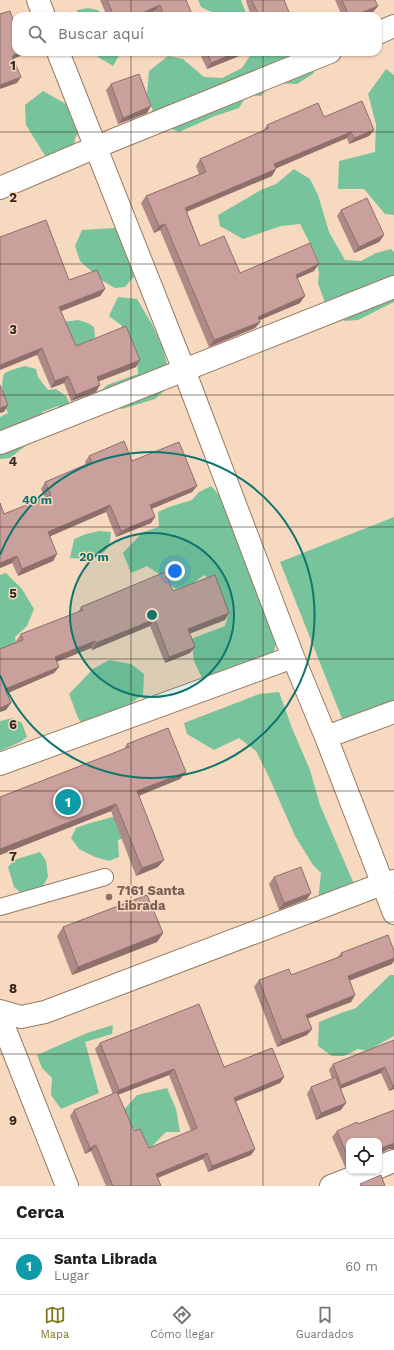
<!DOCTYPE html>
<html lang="es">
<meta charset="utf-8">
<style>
:root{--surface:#fff;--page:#f2f2f2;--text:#222;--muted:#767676;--line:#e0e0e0;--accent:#83781d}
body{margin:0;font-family:"Work Sans",sans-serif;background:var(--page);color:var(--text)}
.controls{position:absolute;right:12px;bottom:12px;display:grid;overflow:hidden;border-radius:8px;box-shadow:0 1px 3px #0004}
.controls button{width:36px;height:36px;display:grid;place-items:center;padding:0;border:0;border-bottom:1px solid var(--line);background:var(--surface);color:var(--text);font:20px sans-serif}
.you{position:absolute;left:175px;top:571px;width:14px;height:14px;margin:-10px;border:3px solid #fff;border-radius:50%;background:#1a73e8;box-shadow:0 0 0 6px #1a73e833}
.badge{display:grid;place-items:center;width:26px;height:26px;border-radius:50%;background:var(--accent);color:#fff;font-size:13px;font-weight:700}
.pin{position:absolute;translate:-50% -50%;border:2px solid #fff;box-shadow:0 1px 4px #0006}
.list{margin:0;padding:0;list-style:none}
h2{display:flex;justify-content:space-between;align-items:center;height:52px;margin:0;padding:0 16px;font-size:17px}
h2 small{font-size:13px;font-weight:400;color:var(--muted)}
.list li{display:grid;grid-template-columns:26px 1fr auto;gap:12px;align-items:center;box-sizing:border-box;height:56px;padding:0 16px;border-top:1px solid var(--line)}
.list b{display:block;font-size:15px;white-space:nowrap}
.list p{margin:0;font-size:13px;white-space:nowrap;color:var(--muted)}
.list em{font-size:13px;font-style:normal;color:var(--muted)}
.icon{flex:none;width:22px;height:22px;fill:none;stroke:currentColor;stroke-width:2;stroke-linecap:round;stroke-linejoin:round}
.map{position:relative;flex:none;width:394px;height:1186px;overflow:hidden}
.search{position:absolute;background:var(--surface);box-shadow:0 1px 3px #0004;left:12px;right:12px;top:12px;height:44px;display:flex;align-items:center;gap:10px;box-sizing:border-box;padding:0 14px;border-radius:12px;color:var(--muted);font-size:15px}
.sheet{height:108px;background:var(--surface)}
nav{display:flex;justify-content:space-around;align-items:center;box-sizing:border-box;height:56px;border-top:1px solid var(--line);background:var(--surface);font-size:11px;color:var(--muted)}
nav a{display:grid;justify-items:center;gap:2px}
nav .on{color:var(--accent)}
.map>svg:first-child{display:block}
.green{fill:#77c49c}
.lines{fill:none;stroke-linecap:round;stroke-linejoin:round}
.lane-casing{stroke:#967b63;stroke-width:18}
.street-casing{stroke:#967b63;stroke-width:24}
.lane{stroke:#fff;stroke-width:16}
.street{stroke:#fff;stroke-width:22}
.wall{fill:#ad8a85;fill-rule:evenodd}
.shaded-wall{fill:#8d706c}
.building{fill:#c9a09b;stroke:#8d706c}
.grid{fill:none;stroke:#34281f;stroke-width:1;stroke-opacity:0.55}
.ring{fill:none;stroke:#0f766e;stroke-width:2}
.education-dot{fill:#8d6e63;stroke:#f7d9bf;stroke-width:1.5}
.labels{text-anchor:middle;stroke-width:3;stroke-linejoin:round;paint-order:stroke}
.education-label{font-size:13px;font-weight:bold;fill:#785e54;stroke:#f7d9bf;text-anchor:start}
.grid-label{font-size:13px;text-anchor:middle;font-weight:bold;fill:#34281f;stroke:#f7d9bf;stroke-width:3;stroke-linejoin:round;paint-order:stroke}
.centre{fill:#0f766e;stroke:#f7d9bf;stroke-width:2}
.ring-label{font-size:12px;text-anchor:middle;font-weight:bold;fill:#0f766e;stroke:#f7d9bf;stroke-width:3;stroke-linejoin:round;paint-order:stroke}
</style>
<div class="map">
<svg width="394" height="1186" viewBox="0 0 394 1186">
<rect width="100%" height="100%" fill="#f7d9bf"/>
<path class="green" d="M 198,0 L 241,0 L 247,16 C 227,16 219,16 201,7 Z
M 88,8 L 98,10 L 103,16 L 77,16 L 77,10 Z
M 95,52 L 121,52 L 113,66 L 98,57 Z
M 254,52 L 296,52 L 310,61 L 314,73 L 297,84 L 271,83 L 261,96 L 247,95 L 239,108 L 215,116 L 179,132 L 157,123 L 147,94 L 149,71 L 168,56 L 183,59 L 204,77 L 222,78 L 242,68 L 251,54 Z
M 386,69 L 394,75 L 394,215 L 385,214 L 364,189 L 338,189 L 339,161 L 375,152 L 376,124 L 368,94 Z
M 43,91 L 73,108 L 80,131 L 75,138 L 73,157 L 46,157 L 26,125 L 25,105 Z
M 294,169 L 310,179 L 318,195 L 329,232 L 345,260 L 361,261 L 376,253 L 391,249 L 394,252 L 394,302 L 358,320 L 345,321 L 336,315 L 325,303 L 318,283 L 319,274 L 316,255 L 300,224 L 281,226 L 243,239 L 220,226 L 218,215 L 261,190 L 276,184 Z
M 115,228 L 131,240 L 137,273 L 125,287 L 115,288 L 103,281 L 89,269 L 80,261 L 75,246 L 82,230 Z
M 118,297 L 137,299 L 153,326 L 163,349 L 172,384 L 155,399 L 122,409 L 110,405 L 101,391 L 107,385 L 138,374 L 136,349 L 121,325 L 109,316 Z
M 78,320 L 88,323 L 94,327 L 95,337 L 89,342 L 96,366 L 48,331 L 63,322 Z
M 25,366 L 36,369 L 38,377 L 48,390 L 56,389 L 66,396 L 71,406 L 65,415 L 58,406 L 42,412 L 42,433 L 10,458 L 0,459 L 0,417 L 8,413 C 3,402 0,385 4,374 C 9,370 19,368 25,366 Z
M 211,486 L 220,496 L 241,544 L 247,568 L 268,608 L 277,640 L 272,658 L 217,677 L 202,678 L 194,661 L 191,639 L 225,626 L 229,613 L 215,583 L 204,575 L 191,585 L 175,589 L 164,577 L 147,566 L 131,573 L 123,553 L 143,532 L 159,527 L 158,512 L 169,507 L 192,500 L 199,492 Z
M 394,517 L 394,712 L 347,731 L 280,562 Z
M 99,531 L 111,532 C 110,536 111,542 109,545 C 103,560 83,559 70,558 L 74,539 L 86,534 Z
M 6,573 L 22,589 L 34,609 L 27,626 L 15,637 L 20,665 L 0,660 L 0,575 Z
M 109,660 L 131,664 L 144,674 L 143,695 L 121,710 L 83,725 L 78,718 L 69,694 L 93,669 Z
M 279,692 L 292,728 L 310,770 L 320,805 L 357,891 L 318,901 L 321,873 L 313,865 L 295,836 L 269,777 L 256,751 L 239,738 L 214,750 L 187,734 L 184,723 L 259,694 Z
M 13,718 L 22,723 L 27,737 L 20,742 L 0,751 L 0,721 Z
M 119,815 L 136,835 L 118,840 L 119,857 L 109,861 L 95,857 L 79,849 L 71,838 L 76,828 C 90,822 104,820 119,815 Z
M 40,852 L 46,861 L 48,877 L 40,891 L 25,896 L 14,887 L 8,867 L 14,860 Z
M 390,975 L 394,975 L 394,1036 L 367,1051 L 358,1049 L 344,1056 L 332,1056 L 318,1046 L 319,1022 L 341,1013 L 356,1008 Z
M 113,1025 L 112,1034 L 85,1042 L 99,1093 L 61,1109 L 51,1095 L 52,1078 L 42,1068 L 37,1055 L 87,1033 Z
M 167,1088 L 176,1109 L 180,1132 L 166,1132 L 150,1148 L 132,1126 L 123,1111 L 137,1095 Z"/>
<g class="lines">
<g class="lane-casing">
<path id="lane" d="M 0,907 L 105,877"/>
</g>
<g class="street-casing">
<path id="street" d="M 38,0 L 44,16
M 378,33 L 394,26
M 58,52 L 184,370 L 293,657 L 326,737 L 394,913
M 0,188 L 96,147 L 330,52
M 0,443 L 394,287
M 326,737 L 394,712
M 0,764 L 293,657
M 0,1011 L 21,1017 L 45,1012 L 382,884 L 394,881
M 0,1017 L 67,1186
M 379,1167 L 394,1161
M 331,1186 L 370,1171"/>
</g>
<use href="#lane" class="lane"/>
<use href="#street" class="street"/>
</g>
<path class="wall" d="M 100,0 L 186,0 L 193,16 L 157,16 L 155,11 L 144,16 L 107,16 Z
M 246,0 L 284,0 L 289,12 L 286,16 L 251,16 L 246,1 Z
M 335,0 L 375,0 L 378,6 L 373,12 L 364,16 L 342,16 Z
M 199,52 L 245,52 L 244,54 L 207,69 Z
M 111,84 L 147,113 L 118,124 L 106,90 Z
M 324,117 L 374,130 L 369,136 L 349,144 L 347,138 L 276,168 L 276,169 L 272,176 L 187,212 L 200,246 L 240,273 L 314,271 L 297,278 L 300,303 L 260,320 L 260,322 L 255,328 L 209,347 L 160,230 L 154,233 L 141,203 L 146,196 L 199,174 L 196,166 L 200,159 L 263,131 L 267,125 Z
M 341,210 L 384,235 L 379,242 L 354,253 L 337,216 Z
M 69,280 L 105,289 L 100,296 L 61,311 L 76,346 L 136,367 L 99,381 L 96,392 L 71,401 L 64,383 L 51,388 L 37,355 Z
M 89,456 L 132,461 L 197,486 L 192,492 L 152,509 L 155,517 L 151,523 L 116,537 L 106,512 L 50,536 L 57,554 L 53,561 L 18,576 L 12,563 L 0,568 L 0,503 L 4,514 L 45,498 L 41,489 L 45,482 L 86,465 L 85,462 Z
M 173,591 L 225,620 L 189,634 L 190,653 L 165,663 L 150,626 L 92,650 L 91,648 L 57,662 L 59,667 L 54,673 L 7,693 L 11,703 L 6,710 L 0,712 L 0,649 L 17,642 L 16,641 L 21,634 L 78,612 L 81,607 Z
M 127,744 L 186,772 L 180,779 L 139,796 L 158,867 L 136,876 L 111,811 L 0,855 L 0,797 L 124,749 Z
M 274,877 L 311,893 L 307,899 L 279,910 L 269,884 Z
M 63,927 L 163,933 L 157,942 L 72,975 L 57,936 Z
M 341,953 L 392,964 L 349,980 L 355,995 L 351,1002 L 308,1018 L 312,1029 L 307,1035 L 277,1047 L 254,987 L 259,980 L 291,975 L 338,957 Z
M 394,1040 L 394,1089 L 389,1091 L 381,1073 L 340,1089 L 341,1110 L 316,1120 L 307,1094 L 311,1087 L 332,1079 L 329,1070 L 333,1064 Z
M 100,1043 L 284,1077 L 280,1083 L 236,1101 L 255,1149 L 251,1155 L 208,1172 L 203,1159 L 158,1178 L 161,1186 L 106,1186 L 91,1151 L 85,1154 L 70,1116 L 74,1110 L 113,1094 L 95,1049 ZM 169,1075 L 191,1131 L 149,1148 L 134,1131 L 118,1095 Z
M 394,1110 L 394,1149 L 389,1149 L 379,1141 L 349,1166 L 345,1167 L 332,1137 L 337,1131 L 358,1124 Z"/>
<path class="shaded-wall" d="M 160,5 L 155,11 L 144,16 L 135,16 Z
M 378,6 L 373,12 L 364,16 L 353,16 Z
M 289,12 L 286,16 L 279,16 Z
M 21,52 L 24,52 L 21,56 L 8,61 L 12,56 Z
M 237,52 L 245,52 L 244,54 L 207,69 L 211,63 Z
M 21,77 L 17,83 L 0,89 L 0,85 Z
M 151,106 L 147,113 L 118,124 L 123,118 Z
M 374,130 L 369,136 L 349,144 L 354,138 Z
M 351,132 L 347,138 L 270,171 L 274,164 Z
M 276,169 L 272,176 L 180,214 L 185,208 Z
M 165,224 L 160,230 L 154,233 L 159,226 Z
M 384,235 L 379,242 L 354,253 L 359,247 Z
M 319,264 L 314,271 L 291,281 L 296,275 Z
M 105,289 L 100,296 L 54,314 L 59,307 Z
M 305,296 L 300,303 L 253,323 L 258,317 Z
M 260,322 L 255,328 L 209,347 L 214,340 Z
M 42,348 L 37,355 L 0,370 L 0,365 Z
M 140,360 L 136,367 L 92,384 L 97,377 Z
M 68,376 L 64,383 L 51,388 L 55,381 Z
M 100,385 L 96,392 L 71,401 L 76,395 Z
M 8,405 L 4,412 L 0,413 L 0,408 Z
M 197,486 L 192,492 L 146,511 L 150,505 Z
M 110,505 L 106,512 L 44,539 L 48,532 Z
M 155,517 L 151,523 L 116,537 L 121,531 Z
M 57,554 L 53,561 L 18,576 L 22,569 Z
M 17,556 L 12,563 L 0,568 L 0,563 Z
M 229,613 L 225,620 L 183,636 L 188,629 Z
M 155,619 L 150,626 L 92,650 L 96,643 Z
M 95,641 L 91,648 L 51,664 L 55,657 Z
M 195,647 L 190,653 L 165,663 L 169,657 Z
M 59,667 L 54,673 L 1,696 L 5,689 Z
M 11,703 L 6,710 L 0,712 L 0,708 Z
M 186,772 L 180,779 L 132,798 L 137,791 Z
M 116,804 L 111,811 L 0,855 L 0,849 Z
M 164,860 L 158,867 L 136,876 L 142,868 Z
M 311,893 L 307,899 L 279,910 L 284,903 Z
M 163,933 L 157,942 L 72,975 L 78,967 Z
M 394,958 L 394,961 L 392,964 L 344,983 L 348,976 Z
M 355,995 L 351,1002 L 302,1021 L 306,1015 Z
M 312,1029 L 307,1035 L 277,1047 L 282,1040 Z
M 385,1067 L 381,1073 L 337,1090 L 341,1085 Z
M 174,1069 L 169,1075 L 114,1096 L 119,1090 Z
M 284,1077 L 280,1083 L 230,1104 L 234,1098 Z
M 394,1085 L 394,1089 L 389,1091 L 393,1086 Z
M 346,1103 L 341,1110 L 316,1120 L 321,1113 Z
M 394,1143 L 394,1149 L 389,1149 L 379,1154 L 379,1149 Z
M 96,1145 L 91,1151 L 85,1154 L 90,1148 Z
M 255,1149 L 251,1155 L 208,1172 L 212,1166 Z
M 207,1153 L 203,1159 L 152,1180 L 156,1174 Z
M 349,1161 L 349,1166 L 345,1167 Z"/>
<path class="building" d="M 107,0 L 186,0 L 193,16 L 164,16 L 160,5 L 135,16 L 114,16 Z
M 252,0 L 284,0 L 289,12 L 279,16 L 259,16 Z
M 342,0 L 375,0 L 378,6 L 353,16 L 349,16 Z
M 10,11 L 16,28 L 16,52 L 21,52 L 12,56 L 21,77 L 0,85 L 0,14 Z
M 207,52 L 237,52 L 211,63 Z
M 139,74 L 151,106 L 123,118 L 111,84 Z
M 362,101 L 374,130 L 354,138 L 351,132 L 274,164 L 276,169 L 185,208 L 200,246 L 224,236 L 240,273 L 310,243 L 319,264 L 296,275 L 305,296 L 258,317 L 260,322 L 214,340 L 165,224 L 159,226 L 146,196 L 206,172 L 200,159 L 269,128 L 267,125 L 318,103 L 324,117 Z
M 367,198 L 384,235 L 359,247 L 341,210 Z
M 46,220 L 69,280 L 97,270 L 105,289 L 59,307 L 76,346 L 126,326 L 140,360 L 97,377 L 100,385 L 76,395 L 68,376 L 55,381 L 42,348 L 0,365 L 0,237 Z
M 0,385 L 8,405 L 0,408 Z
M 124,441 L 132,461 L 179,442 L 197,486 L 150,505 L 155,517 L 121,531 L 110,505 L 48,532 L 57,554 L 22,569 L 17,556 L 0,563 L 0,503 L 4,514 L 51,495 L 45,482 L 92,462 L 89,456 Z
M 165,572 L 173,591 L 215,575 L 229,613 L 188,629 L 195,647 L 169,657 L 155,619 L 96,643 L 95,641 L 55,657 L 59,667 L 5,689 L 11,703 L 0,708 L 0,649 L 23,640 L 21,634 L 83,610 L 81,607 Z
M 168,728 L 186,772 L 137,791 L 164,860 L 142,868 L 116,804 L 0,849 L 0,797 L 129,747 L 127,744 Z
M 301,867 L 311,893 L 284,903 L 274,877 Z
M 147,895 L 163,933 L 78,967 L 63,927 Z
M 388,935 L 394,951 L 394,958 L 348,976 L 355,995 L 306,1015 L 312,1029 L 282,1040 L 259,980 L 289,969 L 291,975 L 342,956 L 341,953 Z
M 199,1004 L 224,1067 L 272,1048 L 284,1077 L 234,1098 L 255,1149 L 212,1166 L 207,1153 L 156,1174 L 161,1186 L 113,1186 L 96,1145 L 90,1148 L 74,1110 L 117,1092 L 134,1131 L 140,1129 L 149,1148 L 197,1128 L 174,1069 L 119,1090 L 100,1043 Z
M 394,1040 L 394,1085 L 393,1086 L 385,1067 L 341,1085 L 333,1064 Z
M 336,1077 L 346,1103 L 321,1113 L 311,1087 Z
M 394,1110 L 394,1143 L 379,1149 L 379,1141 L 349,1141 L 349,1160 L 337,1131 L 357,1122 L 358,1124 Z
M 381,1175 L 385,1186 L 361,1186 L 360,1184 Z"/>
<path class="grid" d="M 131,0 L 131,16M 263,0 L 263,16M 131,52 L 131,1186M 263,52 L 263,1186M 0,132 L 394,132M 0,264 L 394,264M 0,395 L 394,395M 0,527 L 394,527M 0,659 L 394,659M 0,791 L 394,791M 0,922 L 394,922M 0,1054 L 394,1054"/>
<circle cx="152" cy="615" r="82" fill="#0f766e" fill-opacity=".12"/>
<g class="ring">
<circle cx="152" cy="615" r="82"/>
<path d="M0 555A163 163 0 1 1 0 675"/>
</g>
<circle class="education-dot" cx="109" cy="897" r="4"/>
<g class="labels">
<g class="education-label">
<text x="117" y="895">7161 Santa<tspan x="117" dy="15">Librada</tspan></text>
</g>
</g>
<g class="grid-label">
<text x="13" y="70">1</text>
<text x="13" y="202">2</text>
<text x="13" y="334">3</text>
<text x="13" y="466">4</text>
<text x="13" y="598">5</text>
<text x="13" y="729">6</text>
<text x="13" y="861">7</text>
<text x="13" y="993">8</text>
<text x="13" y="1125">9</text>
</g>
<circle cx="152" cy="615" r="6" class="centre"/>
<g class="ring-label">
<text x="37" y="504">40 m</text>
<text x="94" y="561">20 m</text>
</g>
</svg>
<div class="controls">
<button><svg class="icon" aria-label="locate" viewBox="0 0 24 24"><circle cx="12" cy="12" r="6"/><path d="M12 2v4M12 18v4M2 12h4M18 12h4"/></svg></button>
</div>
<div class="you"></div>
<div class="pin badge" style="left:68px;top:802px;background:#0f9aa8">1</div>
<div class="search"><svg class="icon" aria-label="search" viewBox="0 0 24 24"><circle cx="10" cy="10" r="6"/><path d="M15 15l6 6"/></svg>Buscar aquí</div>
</div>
<section class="sheet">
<h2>Cerca<small></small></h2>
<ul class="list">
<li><span class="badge" style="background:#0f9aa8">1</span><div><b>Santa Librada</b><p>Lugar</p></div><em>60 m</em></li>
</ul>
</section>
<nav>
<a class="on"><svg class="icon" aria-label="map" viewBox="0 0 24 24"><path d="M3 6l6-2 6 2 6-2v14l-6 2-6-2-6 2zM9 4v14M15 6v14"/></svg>Mapa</a>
<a><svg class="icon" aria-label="directions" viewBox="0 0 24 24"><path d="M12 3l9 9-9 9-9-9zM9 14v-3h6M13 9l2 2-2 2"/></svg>Cómo llegar</a>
<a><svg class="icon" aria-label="saved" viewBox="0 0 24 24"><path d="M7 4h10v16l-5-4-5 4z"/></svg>Guardados</a>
</nav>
